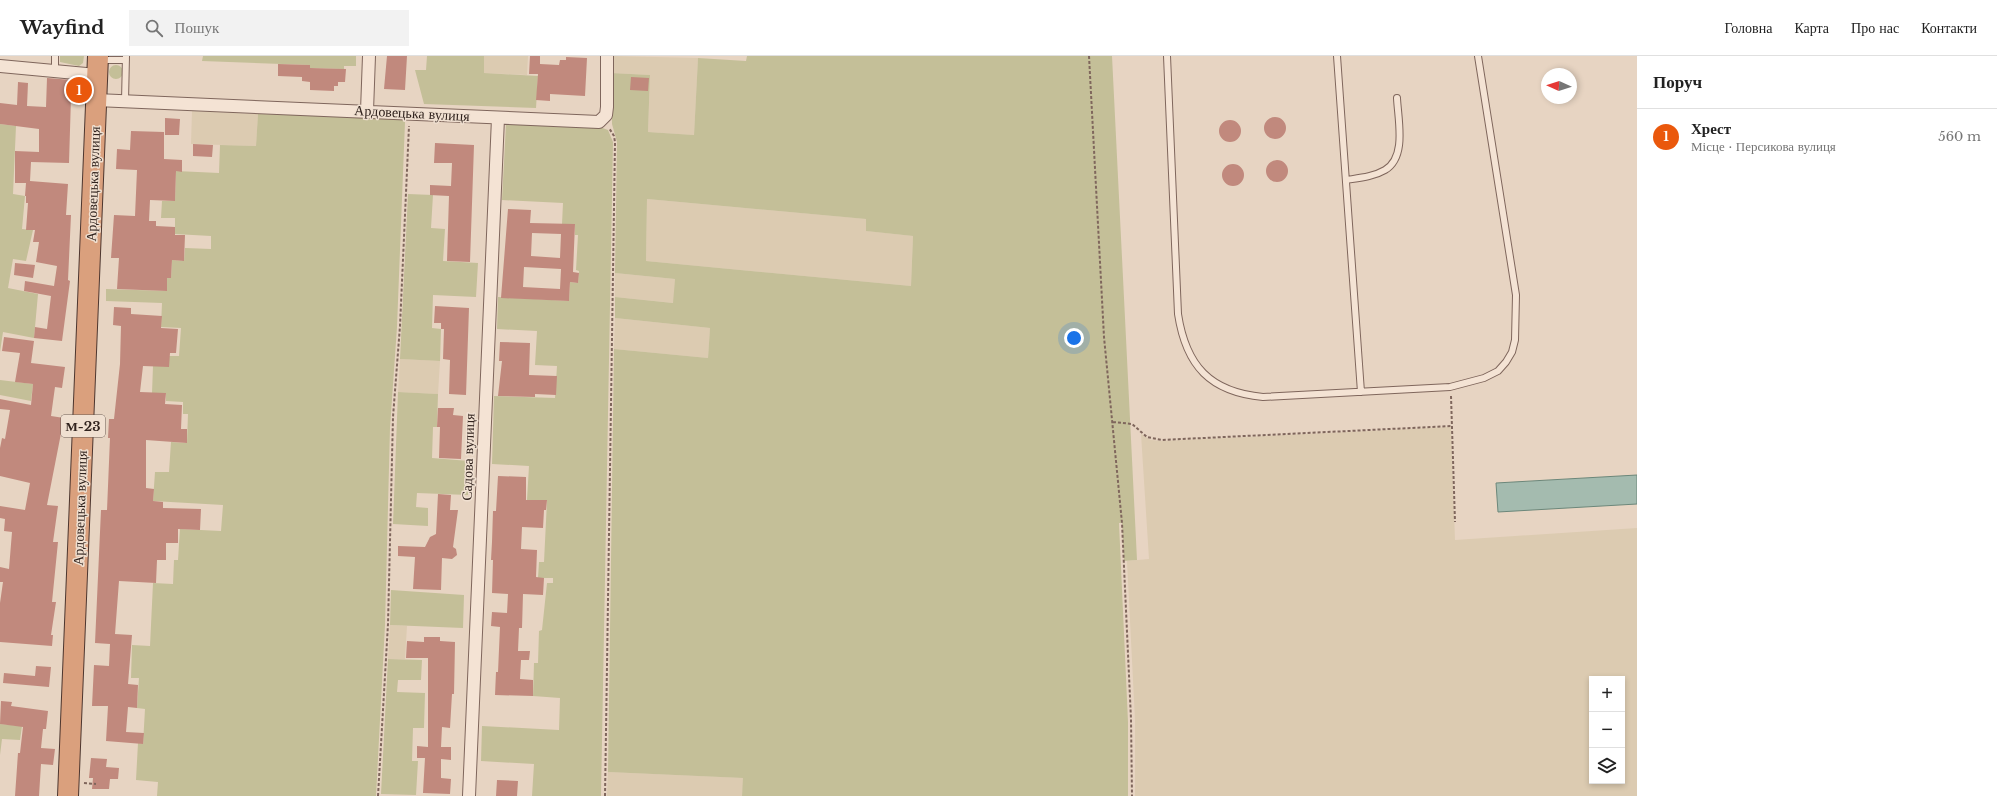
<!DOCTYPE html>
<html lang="uk">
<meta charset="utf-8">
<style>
:root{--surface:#fff;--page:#f2f2f2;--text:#222;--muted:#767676;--line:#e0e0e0;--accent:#ea580c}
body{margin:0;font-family:"Libre Baskerville",serif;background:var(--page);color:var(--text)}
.controls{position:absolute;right:12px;bottom:12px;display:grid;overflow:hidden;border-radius:0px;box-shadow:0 2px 6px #0003}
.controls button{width:36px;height:36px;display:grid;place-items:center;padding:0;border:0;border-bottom:1px solid var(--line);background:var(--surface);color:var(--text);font:20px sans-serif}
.compass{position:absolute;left:1541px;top:12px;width:36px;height:36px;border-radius:50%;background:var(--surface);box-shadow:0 2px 6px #0003;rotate:273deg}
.you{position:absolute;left:1074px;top:282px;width:14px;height:14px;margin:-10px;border:3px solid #fff;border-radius:50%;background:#1a73e8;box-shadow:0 0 0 6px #1a73e833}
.badge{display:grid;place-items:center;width:26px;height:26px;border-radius:50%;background:var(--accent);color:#fff;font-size:13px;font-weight:700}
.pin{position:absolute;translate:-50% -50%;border:2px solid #fff;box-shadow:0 1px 4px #0006}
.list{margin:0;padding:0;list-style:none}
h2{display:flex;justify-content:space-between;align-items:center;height:52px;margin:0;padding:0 16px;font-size:17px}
h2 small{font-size:13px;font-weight:400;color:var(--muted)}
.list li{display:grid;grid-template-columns:26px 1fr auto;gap:12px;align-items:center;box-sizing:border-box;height:56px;padding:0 16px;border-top:1px solid var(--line)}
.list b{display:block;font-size:15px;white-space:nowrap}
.list p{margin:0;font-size:13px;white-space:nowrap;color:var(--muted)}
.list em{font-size:13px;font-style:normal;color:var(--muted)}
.icon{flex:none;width:22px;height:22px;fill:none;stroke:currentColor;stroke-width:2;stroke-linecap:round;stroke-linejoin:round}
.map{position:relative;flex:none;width:1637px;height:740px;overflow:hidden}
header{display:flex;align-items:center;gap:24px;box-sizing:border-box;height:56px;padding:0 20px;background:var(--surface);border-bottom:1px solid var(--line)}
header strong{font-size:19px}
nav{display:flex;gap:22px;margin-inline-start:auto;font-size:14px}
.search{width:280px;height:36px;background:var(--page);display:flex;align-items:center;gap:10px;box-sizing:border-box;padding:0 14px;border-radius:0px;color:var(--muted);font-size:15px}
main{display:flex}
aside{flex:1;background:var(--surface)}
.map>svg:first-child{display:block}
.farmland{fill:#dccbb1;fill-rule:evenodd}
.green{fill:#c4bf98;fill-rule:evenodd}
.water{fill:#a4bbaf;stroke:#6c877a}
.building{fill:#c1897d;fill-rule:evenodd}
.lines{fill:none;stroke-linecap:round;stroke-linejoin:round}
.service-casing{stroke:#7f665c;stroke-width:8}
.minor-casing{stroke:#7f665c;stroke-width:14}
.trunk-casing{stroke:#4d362f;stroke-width:22}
.path{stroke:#7f665c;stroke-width:2;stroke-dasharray:3 2;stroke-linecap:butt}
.service{stroke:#f4e3d4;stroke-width:6}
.minor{stroke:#f4e3d4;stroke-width:12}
.trunk{stroke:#daa07d;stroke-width:20}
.labels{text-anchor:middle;stroke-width:3;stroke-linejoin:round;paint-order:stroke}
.shield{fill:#f0e0d1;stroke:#6a5c54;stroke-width:1}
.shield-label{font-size:13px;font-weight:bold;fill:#31231e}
.street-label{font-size:14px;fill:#31231e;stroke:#f0e0d1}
</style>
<header>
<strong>Wayfind</strong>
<div class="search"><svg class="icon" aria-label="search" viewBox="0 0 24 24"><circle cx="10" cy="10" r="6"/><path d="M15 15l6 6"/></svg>Пошук</div>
<nav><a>Головна</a><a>Карта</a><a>Про нас</a><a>Контакти</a></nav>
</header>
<main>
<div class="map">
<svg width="1637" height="740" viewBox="0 0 1637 740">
<rect width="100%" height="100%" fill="#e7d4c2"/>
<path class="farmland" d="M 484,0 L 528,0 L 527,19 L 484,17 Z
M 611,0 L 698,2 L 694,79 L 648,76 L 650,19 L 611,17 Z
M 192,55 L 258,58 L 256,90 L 191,88 Z
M 647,143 L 867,163 L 867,175 L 913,180 L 911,230 L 646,205 Z
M 615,217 L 675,223 L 674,247 L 615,241 Z
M 615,262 L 710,272 L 708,302 L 614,293 Z
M 400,303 L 440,305 L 438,338 L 398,336 Z
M 1451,371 L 1455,484 L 1637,472 L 1637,740 L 1135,740 L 1135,664 L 1127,505 L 1149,503 L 1141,378 L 1151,384 L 1162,385 ZM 1592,623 L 1622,623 L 1622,725 L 1592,725 Z
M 390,569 L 407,570 L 405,603 L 388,603 Z
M 608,716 L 744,722 L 742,740 L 607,740 Z"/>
<path class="green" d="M 60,0 L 84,0 L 83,7 L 79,10 L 60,6 Z
M 203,0 L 356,0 L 356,10 L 344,10 L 344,13 L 310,12 L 310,9 L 202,5 Z
M 427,0 L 484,0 L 484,17 L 538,20 L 536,52 L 424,48 L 415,14 L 426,14 Z
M 747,0 L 1112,0 L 1137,504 L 1124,505 L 1122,467 L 1119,467 L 1128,666 L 1128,740 L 742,740 L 743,722 L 608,716 L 614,293 L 708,302 L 710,272 L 615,262 L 615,241 L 673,247 L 675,223 L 615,217 L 617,86 L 612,68 L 611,17 L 650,19 L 648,76 L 694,79 L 698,2 L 746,5 ZM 647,143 L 866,163 L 866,175 L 913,180 L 911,230 L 646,205 Z
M109 16a7 7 0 1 1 14 0a7 7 0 1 1-14 0Z
M 258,58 L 401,62 L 405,66 L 397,271 L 390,372 L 385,569 L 376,740 L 157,740 L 158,726 L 136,724 L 138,687 L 143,688 L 145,653 L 137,652 L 139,622 L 131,622 L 132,589 L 150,590 L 153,527 L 173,528 L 174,504 L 178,504 L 180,473 L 221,475 L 223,449 L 153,445 L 155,416 L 169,416 L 171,386 L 187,387 L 188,358 L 183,358 L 183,346 L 166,345 L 166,337 L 152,337 L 153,310 L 169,300 L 179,300 L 181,272 L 161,271 L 162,247 L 106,245 L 106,233 L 167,235 L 167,222 L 171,222 L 172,204 L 184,205 L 185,192 L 211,193 L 211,180 L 175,178 L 175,162 L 161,162 L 162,145 L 175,145 L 176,115 L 219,117 L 220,89 L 256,90 Z
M 0,68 L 16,70 L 13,138 L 25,140 L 22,173 L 33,174 L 26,205 L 13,203 L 8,232 L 38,238 L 34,282 L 3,276 L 0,296 Z
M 506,68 L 597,70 L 608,74 L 613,86 L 601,740 L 532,740 L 534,708 L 481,705 L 482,670 L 559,674 L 560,642 L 533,640 L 534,607 L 538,607 L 539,575 L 542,574 L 547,527 L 553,527 L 553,522 L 538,522 L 539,506 L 544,506 L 547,445 L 527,444 L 529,410 L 492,408 L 494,340 L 555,342 L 557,310 L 535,309 L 537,275 L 497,273 L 498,241 L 569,245 L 570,226 L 578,227 L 579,215 L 576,214 L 578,179 L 575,179 L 575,169 L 562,168 L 563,147 L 502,144 Z
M 408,138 L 433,139 L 431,172 L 445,173 L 443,205 L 478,207 L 476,241 L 433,239 L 432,272 L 441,273 L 440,305 L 400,303 Z
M 0,324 L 33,328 L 31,345 L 0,339 Z
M 398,336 L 438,338 L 437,371 L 433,371 L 432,402 L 469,405 L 468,439 L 417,437 L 416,451 L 428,452 L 428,470 L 393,468 Z
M 391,534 L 464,539 L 463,572 L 390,569 Z
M 388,603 L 422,604 L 421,624 L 398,624 L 397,636 L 425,637 L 424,672 L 413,672 L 412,705 L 418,705 L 416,739 L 381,738 Z
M 0,668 L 22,670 L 20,684 L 2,683 L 0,699 Z"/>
<path class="water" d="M 1637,419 L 1637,448 L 1498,456 L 1496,427 Z"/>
<path class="building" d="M 387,0 L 407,0 L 405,34 L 384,33 Z
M 530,0 L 540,0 L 540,8 L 559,9 L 560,4 L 566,4 L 566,1 L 587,2 L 585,40 L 550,38 L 550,45 L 536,44 L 538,18 L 529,18 Z
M 278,8 L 310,9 L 310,12 L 346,13 L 345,26 L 338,26 L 338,30 L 334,30 L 334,35 L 310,34 L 310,26 L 302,25 L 302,21 L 278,20 Z
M 631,21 L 649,22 L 648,35 L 630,34 Z
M 47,22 L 72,24 L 74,27 L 74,41 L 71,41 L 69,107 L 31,106 L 30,125 L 68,128 L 66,159 L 71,159 L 68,224 L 70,225 L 62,285 L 34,282 L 35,271 L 47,273 L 51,240 L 24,235 L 25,225 L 54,230 L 57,210 L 36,206 L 39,186 L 33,186 L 35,174 L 26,174 L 28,147 L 26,147 L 26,140 L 25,140 L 26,127 L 15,127 L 15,95 L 39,96 L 39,73 L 0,68 L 0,47 L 17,49 L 18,26 L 28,27 L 27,50 L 46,51 Z
M1264 72a11 11 0 1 1 22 0a11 11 0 1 1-22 0Z
M 165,62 L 180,63 L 179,79 L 165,79 Z
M1219 75a11 11 0 1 1 22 0a11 11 0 1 1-22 0Z
M 131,75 L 164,76 L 164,103 L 182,104 L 182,116 L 176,115 L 175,145 L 150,144 L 149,165 L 156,165 L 156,170 L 175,171 L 175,179 L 185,179 L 184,205 L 172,204 L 171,222 L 167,222 L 167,235 L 117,233 L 119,202 L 111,202 L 114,159 L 135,160 L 137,114 L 116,113 L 117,93 L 130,94 Z
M 435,87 L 474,89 L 470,206 L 447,205 L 449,140 L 430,139 L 430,129 L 451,130 L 452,107 L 434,107 Z
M 193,88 L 213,89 L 212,101 L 193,100 Z
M1266 115a11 11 0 1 1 22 0a11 11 0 1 1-22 0Z
M1222 119a11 11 0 1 1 22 0a11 11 0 1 1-22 0Z
M 508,153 L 531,154 L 530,167 L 575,168 L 573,216 L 579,217 L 578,227 L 570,226 L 569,245 L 501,242 ZM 532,177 L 561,178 L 560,202 L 531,200 ZM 524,211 L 561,213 L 560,233 L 523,231 Z
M 15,207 L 35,209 L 33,222 L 14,219 Z
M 435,250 L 469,252 L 466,339 L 449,338 L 450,304 L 443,303 L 444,273 L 441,273 L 441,267 L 434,267 Z
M 114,251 L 131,252 L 131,258 L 162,260 L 161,272 L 178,273 L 176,297 L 170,297 L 169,311 L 143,310 L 140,336 L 166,337 L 165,348 L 182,349 L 181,373 L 187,373 L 187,387 L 146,384 L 146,432 L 154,433 L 153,445 L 163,446 L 163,452 L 201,453 L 200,474 L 178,473 L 178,487 L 166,487 L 166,504 L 157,504 L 156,527 L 119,525 L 115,578 L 132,579 L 128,628 L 138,629 L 137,652 L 128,651 L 126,676 L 144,677 L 143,688 L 106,685 L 108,650 L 92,650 L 94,609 L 109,610 L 110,588 L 95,587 L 101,454 L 107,454 L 110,382 L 108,382 L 109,363 L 114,363 L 120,308 L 121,270 L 113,269 Z
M 4,281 L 34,285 L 31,307 L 65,311 L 62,332 L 55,331 L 51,360 L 64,362 L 47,449 L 58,450 L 53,486 L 58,486 L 52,546 L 56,546 L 51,579 L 53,579 L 52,590 L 0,586 L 0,547 L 3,526 L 0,526 L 0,511 L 9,513 L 12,476 L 4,475 L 5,463 L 0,462 L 0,450 L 25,454 L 30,427 L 0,420 L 0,392 L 2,382 L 5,383 L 10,354 L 0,353 L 0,343 L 31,349 L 33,328 L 15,326 L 20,297 L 2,295 Z
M 500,286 L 530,287 L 529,319 L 557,320 L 556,339 L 535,338 L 535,341 L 498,340 L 502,305 L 499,305 Z
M 438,352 L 454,352 L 453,359 L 463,360 L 461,403 L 439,402 L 440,371 L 437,371 Z
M 498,420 L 526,421 L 526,444 L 547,444 L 546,454 L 544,454 L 543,472 L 522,471 L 521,493 L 537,494 L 536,521 L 544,522 L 543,539 L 523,538 L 522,572 L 519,572 L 518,595 L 530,595 L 529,604 L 521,604 L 520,623 L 533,624 L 533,640 L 495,639 L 496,616 L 498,616 L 500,571 L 491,570 L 492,556 L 507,557 L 508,538 L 492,537 L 493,504 L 491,504 L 492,486 L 493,455 L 496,455 Z
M 438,438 L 451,439 L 450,454 L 458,454 L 453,491 L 456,493 L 457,499 L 452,503 L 442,502 L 441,534 L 413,533 L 415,501 L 398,500 L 398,490 L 425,491 L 430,481 L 436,478 Z
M 424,581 L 440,581 L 440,585 L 455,586 L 454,638 L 452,638 L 450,672 L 442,671 L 441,691 L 451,691 L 451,704 L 441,703 L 441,722 L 451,723 L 450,738 L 423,737 L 425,702 L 417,702 L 417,690 L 428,691 L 428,602 L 406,602 L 407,585 L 424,586 Z
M 36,610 L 51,611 L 49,631 L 3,627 L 4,617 L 35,620 Z
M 1,645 L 12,646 L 11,650 L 48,655 L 46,673 L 43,673 L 41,692 L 55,693 L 53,709 L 41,708 L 39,740 L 15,740 L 18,697 L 20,697 L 23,671 L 0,668 Z
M 91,702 L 107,703 L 106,711 L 119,712 L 118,723 L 110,723 L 109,733 L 92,733 L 93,722 L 89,722 Z
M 497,724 L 518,725 L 517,740 L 496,740 Z"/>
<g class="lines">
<g class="service-casing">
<path id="service" d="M 1167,0 L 1178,258 C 1186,310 1210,336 1263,341 L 1450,331 L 1484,322 L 1498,315 L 1506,306 L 1512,296 L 1515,284 L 1516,239 L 1478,0
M 1337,0 L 1361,336
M 101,4 L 126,4
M 55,15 L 55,0
M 125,45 L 126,0
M 1346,124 C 1359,122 1373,121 1385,114 C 1407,101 1398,64 1397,42"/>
</g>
<g class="minor-casing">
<path id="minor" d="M 0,10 L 97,19
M 96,44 L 599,66 L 606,59 L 607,51 L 607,0
M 367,55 L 369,0
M 469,740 L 498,62"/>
</g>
<g class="trunk-casing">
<path id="trunk" d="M 68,740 L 98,0"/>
</g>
<path class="path" d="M 1089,0 L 1104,281 L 1122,467 L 1131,663 L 1132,740
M 1451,340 L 1455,466
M 1113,366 L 1132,368 L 1147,381 L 1162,384 L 1452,370
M 84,727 L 96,728
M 378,740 L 388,568 L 393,361 L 400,270 L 409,70
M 605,740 L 615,86 L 614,80 L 609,72"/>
<use href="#service" class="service"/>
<use href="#minor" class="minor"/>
<use href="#trunk" class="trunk"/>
</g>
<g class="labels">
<rect class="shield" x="61" y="359" width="44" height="22" rx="3"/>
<g class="shield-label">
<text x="83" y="375">М-23</text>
</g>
<g class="street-label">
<text transform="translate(412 57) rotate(3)" y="5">Ардовецька вулиця</text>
<text transform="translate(93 128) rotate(-88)" y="5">Ардовецька вулиця</text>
<text transform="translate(468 401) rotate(-88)" y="5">Садова вулиця</text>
<text transform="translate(80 452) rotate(-88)" y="5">Ардовецька вулиця</text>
</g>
</g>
</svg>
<div class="controls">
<button>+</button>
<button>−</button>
<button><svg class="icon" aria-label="layers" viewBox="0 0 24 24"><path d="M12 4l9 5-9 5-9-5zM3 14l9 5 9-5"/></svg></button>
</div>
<svg class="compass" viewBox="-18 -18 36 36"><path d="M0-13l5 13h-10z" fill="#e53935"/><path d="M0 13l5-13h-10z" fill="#767676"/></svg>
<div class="you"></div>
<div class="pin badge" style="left:79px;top:34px">1</div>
</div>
<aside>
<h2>Поруч<small></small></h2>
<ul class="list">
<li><span class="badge">1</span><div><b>Хрест</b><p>Місце · Персикова вулиця</p></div><em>560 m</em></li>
</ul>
</aside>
</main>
